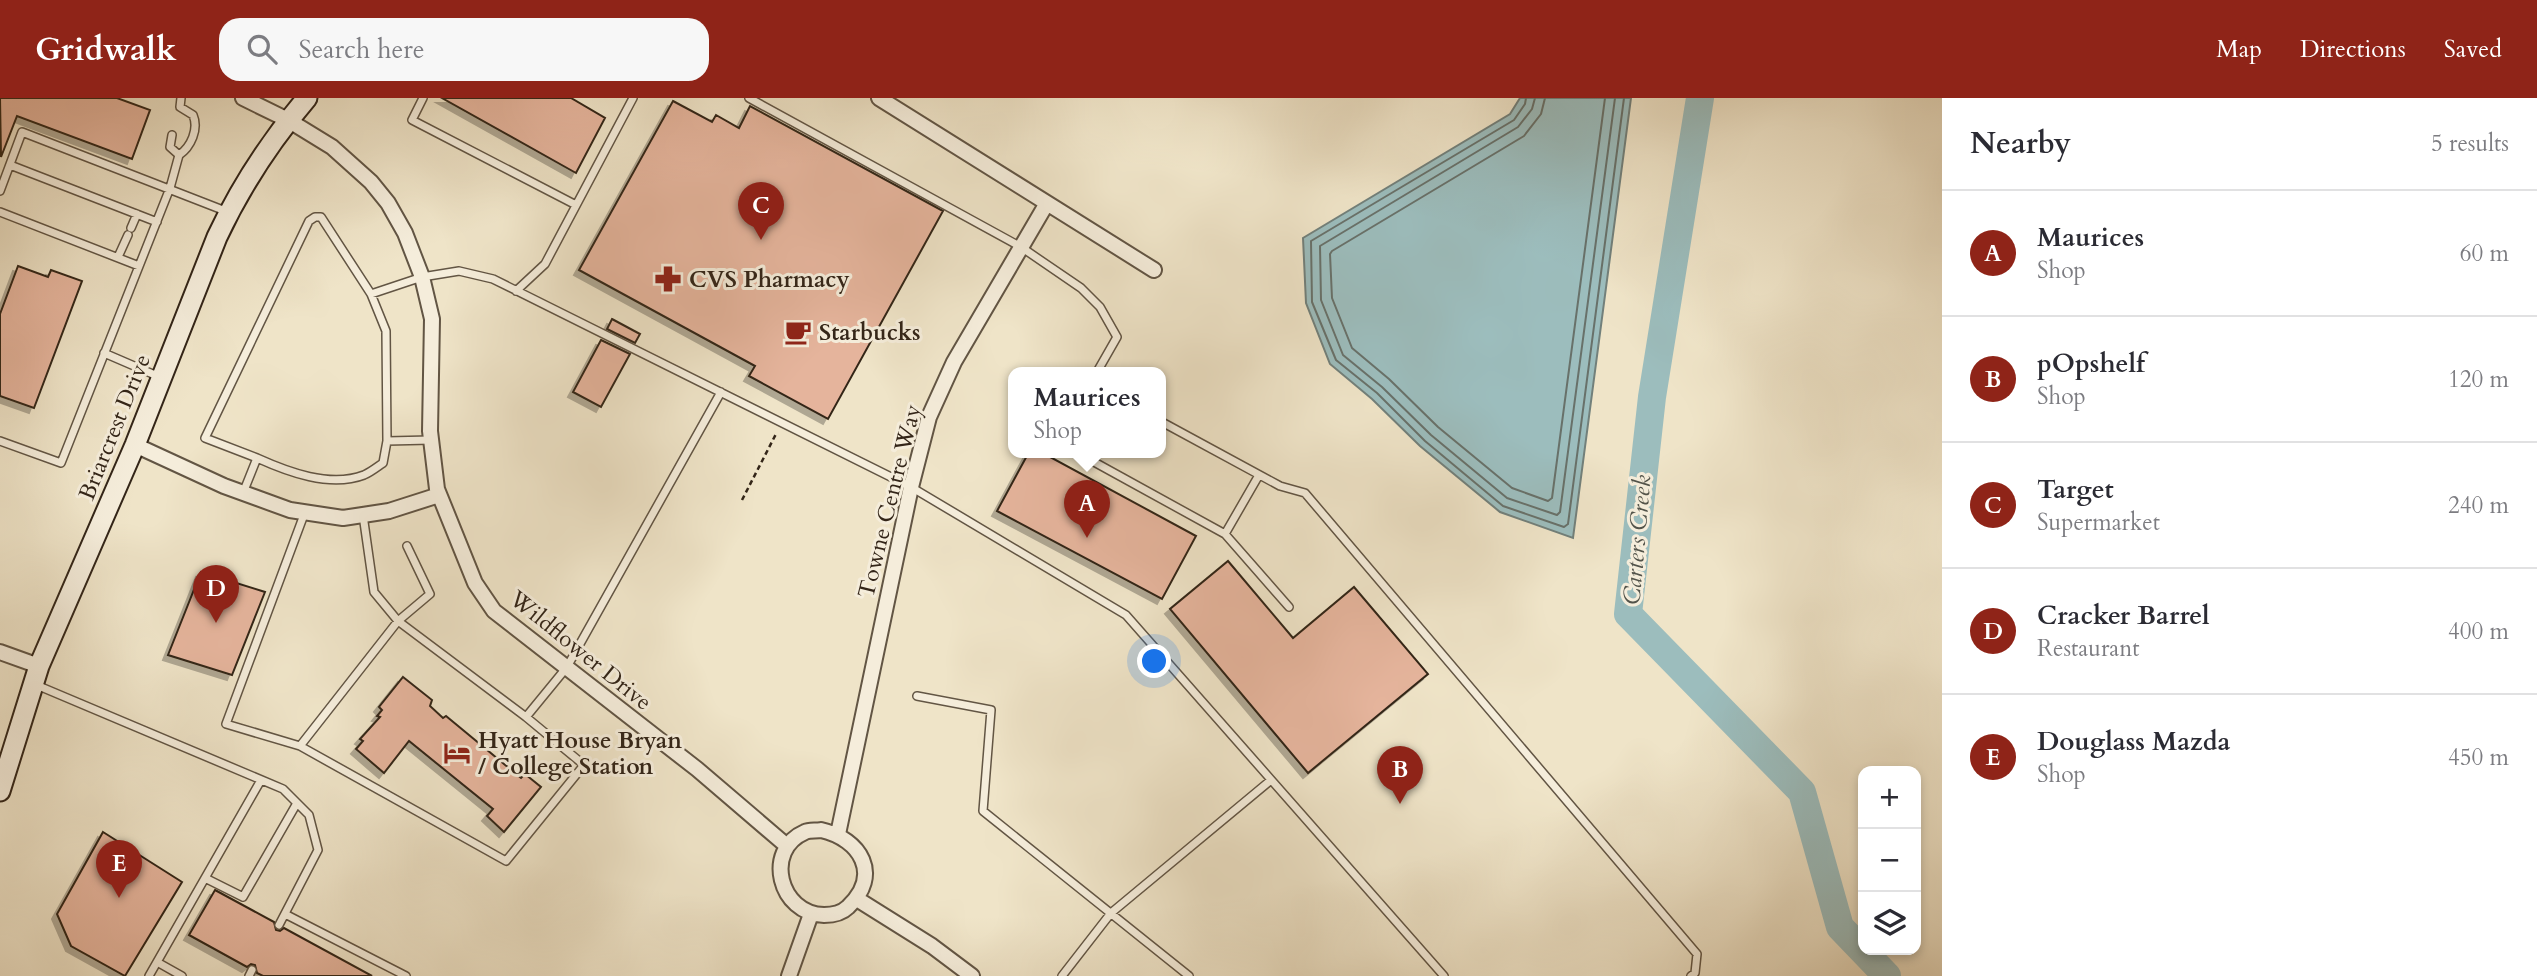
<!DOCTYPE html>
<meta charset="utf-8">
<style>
:root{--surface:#fff;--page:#f7f7f7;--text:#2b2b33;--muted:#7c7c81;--line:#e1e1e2;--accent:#8f2418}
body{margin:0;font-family:Cardo,serif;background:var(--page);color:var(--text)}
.controls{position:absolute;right:21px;bottom:21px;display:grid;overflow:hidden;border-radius:14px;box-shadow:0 4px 10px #0003}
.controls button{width:63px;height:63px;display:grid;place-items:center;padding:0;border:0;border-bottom:2px solid var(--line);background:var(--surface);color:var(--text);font:35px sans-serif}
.you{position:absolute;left:1155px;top:564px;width:24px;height:24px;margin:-18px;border:5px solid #fff;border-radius:50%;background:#1a73e8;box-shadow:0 0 0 10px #1a73e833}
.badge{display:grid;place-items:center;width:46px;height:46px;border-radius:50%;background:var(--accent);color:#fff;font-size:23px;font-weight:700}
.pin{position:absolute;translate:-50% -58px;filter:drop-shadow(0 2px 4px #0008)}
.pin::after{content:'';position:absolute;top:37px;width:24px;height:21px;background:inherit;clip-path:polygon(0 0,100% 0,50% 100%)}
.popup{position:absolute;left:1008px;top:269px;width:158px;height:91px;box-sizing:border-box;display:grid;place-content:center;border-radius:14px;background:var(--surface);filter:drop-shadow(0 2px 5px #0005);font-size:23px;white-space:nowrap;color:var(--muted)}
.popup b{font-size:26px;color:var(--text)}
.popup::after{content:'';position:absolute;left:50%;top:100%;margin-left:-14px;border:14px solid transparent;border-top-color:var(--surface)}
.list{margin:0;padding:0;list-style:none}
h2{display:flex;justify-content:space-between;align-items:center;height:91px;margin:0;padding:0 28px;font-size:30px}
h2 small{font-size:23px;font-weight:400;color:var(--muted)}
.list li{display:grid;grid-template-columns:46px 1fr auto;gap:21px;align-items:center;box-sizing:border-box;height:126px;padding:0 28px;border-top:2px solid var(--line)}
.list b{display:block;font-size:26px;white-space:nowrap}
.list p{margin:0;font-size:23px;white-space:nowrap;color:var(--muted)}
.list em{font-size:23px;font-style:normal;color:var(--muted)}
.icon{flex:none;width:38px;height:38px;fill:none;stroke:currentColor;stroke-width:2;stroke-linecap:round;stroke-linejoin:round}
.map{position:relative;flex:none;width:1942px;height:878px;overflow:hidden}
header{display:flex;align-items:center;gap:42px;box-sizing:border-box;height:98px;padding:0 35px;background:var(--accent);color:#fff}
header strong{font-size:33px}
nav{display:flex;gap:38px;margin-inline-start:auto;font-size:24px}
.search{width:490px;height:63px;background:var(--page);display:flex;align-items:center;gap:18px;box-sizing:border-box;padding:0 24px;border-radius:21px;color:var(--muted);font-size:26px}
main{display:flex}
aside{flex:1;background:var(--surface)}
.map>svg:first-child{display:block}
.water{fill:#9cbdbd;stroke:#72807b;stroke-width:2}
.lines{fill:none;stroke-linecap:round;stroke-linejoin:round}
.shore{stroke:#68716a;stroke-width:2}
.river{stroke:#9cbdbd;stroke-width:28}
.building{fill:#e5b49c;stroke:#332518;stroke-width:2;filter:url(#shadow)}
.service-casing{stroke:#625544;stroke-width:10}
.minor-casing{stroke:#625544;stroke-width:18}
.secondary-casing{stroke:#332518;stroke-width:23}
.path{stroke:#332518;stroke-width:2.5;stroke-dasharray:5 3.5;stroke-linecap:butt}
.service{stroke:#f5eddb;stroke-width:7}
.minor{stroke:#f5eddb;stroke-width:14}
.secondary{stroke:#f5eddb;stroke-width:19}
.labels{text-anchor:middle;stroke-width:6;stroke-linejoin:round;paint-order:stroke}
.poi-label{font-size:23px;font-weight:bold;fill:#332518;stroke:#f5eddb;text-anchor:start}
.street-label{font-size:23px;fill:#332518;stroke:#f5eddb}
.water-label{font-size:24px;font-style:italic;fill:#52534a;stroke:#f5eddb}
</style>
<header>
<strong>Gridwalk</strong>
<div class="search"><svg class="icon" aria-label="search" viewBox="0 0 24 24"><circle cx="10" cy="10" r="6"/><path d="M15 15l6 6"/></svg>Search here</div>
<nav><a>Map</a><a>Directions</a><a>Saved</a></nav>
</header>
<main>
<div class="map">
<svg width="1942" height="878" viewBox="0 0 1942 878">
<defs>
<filter id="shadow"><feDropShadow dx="-5" dy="5" stdDeviation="0" flood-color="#0004"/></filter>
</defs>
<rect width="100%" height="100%" fill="#efe4c8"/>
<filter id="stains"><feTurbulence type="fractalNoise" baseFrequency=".00286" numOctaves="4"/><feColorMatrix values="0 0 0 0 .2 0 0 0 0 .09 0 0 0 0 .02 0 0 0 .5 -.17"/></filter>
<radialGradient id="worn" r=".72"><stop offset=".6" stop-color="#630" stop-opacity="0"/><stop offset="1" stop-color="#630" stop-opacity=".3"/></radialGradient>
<path class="water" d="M 1520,0 L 1631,0 L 1573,440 L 1500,414 L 1420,348 L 1372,301 L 1330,266 L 1306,205 L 1303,140 L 1510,16 Z"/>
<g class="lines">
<path class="shore" d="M 1526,0 L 1525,6 L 1514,22 L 1311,143 L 1312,204 L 1336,262 L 1377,295 L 1425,343 L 1503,408 L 1564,429 L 1568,426 L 1624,0
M 1535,0 L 1532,11 L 1518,29 L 1320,148 L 1321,202 L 1343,257 L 1382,289 L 1431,337 L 1507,400 L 1557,417 L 1560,414 L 1615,0
M 1545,0 L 1541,16 L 1524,38 L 1332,153 L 1330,156 L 1332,200 L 1352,250 L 1389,281 L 1438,329 L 1512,390 L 1548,403 L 1552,400 L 1605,0"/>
<path class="river" d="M 1700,0 L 1652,299 L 1628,516 L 1802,694 L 1840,829 L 1887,878"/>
</g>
<path class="building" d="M 0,0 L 117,0 L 150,12 L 132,61 L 17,18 L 1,59 Z
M 442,0 L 571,0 L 605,20 L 576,75 Z
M 673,3 L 712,24 L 716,17 L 739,30 L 750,8 L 943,113 L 828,321 L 749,278 L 755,268 L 579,172 Z
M 18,168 L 48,179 L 51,172 L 82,183 L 34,310 L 0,298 L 0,216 Z
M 612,221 L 640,236 L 635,245 L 607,231 Z
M 601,242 L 630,256 L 601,309 L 573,294 Z
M 1029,354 L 1041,354 L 1196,438 L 1162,501 L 997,413 Z
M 1228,463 L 1293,540 L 1354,489 L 1428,576 L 1308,675 L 1170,511 Z
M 201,474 L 265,494 L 232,577 L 168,557 Z
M 403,579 L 432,602 L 430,608 L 443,620 L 446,618 L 521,680 L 525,676 L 541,689 L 504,734 L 487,718 L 493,711 L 409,643 L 384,675 L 356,651 L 363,643 L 360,641 L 380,619 L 377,618 L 382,612 L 379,609 Z
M 103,734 L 182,784 L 125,878 L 71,848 L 57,816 Z
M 215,792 L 274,824 L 276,832 L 280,833 L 284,830 L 372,878 L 263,878 L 257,875 L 255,867 L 251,866 L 247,869 L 189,837 Z"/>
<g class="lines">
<g class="service-casing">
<path id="service" d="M 423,0 L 412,22 L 576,107
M 749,0 L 1021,149 L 1081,190 L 1100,209 L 1117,239 L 1097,274
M 172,37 L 170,49 L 179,57
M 10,67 L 157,124
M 0,93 L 22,34 L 228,114
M 0,114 L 139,168
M 131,130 L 137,116
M 118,159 L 128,137
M 516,193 L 545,166 L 633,0
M 371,196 L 386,233 L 387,343
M 104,255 L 162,280
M 1160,323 L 1280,388 L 1305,395 L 1697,856 L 1695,875 L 1691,878
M 0,343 L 61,365 L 170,90 L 179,57 C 191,49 199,31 193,17 L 180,9 L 181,0
M 1076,354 L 1225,436 L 1289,509
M 257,360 C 288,374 330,390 364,377 C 371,374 377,369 383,365 L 387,343 L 431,342
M 243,395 L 257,360 L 205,340 L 309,123 L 315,119 L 321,119 L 371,196 L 422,179 L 459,173 L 493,181 L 911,389 L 1126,517 L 1444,878
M 305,414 L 226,626 L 300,648 L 398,523 L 374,494 L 363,417
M 1225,436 L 1259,377
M 407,448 L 430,496 L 398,523 L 526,619 L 567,569 L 721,294
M 34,586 L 283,691 L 309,717 L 318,752 L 279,827
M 917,598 L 991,612 L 983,713 L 1189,878
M 300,648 L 506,763 L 584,667 L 526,619
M 205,780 L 243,799 L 297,705
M 285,816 L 406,878
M 157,864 L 182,878
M 149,878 L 261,682
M 249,878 L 252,872
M 1062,878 L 1111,815 L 1271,682"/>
</g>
<g class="minor-casing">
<path id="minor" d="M 243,0 L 288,22 L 332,49 L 371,84 L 388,105 L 405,135 L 422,179 L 432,221 L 430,333 L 437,391 L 475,485 L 494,513 L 697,671 L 787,748
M 879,0 L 1154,172
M 135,347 L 224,388 L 290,412 L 343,420 L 389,413 L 439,397
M 0,554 L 39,568
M 821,732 C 861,741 882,777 848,809 C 842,815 832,817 824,817 C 779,816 763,752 805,734 C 809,732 816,733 821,732 Z
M 838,736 L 911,389 L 929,319 L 954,264 L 1047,105
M 857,801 L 932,848 L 972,878
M 789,878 L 811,816"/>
</g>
<g class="secondary-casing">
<path id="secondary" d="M 0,693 L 39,568 L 135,347 L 217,139 C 240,90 272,41 307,0"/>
</g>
<path class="path" d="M 742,402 L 777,334"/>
<use href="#service" class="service"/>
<use href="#minor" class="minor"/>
<use href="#secondary" class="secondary"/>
</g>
<defs>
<g id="pharmacy-bare" transform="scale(2.1)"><path d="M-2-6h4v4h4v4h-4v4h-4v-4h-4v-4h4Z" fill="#8f2418" stroke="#f5eddb" stroke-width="2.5" paint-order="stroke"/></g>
<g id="cafe-bare" transform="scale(2.1)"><path d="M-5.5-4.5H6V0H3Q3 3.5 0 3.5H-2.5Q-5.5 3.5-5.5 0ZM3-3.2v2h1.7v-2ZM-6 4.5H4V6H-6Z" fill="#8f2418" stroke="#f5eddb" stroke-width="2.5" paint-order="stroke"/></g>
<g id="hotel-bare" transform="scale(2.1)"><path d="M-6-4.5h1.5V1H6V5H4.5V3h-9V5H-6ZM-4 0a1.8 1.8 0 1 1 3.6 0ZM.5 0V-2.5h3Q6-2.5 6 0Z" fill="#8f2418" stroke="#f5eddb" stroke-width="2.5" paint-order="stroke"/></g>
</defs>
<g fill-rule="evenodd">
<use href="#pharmacy-bare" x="668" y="181"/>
<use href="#cafe-bare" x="798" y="234"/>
<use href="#hotel-bare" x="457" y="655"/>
</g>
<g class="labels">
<g class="poi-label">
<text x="689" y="189">CVS Pharmacy</text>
<text x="819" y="242">Starbucks</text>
<text x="478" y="650">Hyatt House Bryan<tspan x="478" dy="26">/ College Station</tspan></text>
</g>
<g class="street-label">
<text transform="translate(114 329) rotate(-68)" y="8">Briarcrest Drive</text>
<text transform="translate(889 403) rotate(-76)" y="8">Towne Centre Way</text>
<text transform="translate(581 552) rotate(39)" y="8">Wildflower Drive</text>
</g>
<g class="water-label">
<text transform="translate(1637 442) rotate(-85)" y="8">Carters Creek</text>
</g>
</g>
<rect width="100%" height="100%" filter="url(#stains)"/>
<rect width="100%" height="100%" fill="url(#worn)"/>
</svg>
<div class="controls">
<button>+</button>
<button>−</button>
<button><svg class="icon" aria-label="layers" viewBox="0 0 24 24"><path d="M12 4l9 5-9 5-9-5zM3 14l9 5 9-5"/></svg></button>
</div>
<div class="you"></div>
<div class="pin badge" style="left:1087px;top:440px">A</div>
<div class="popup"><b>Maurices</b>Shop</div>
<div class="pin badge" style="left:1400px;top:706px">B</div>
<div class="pin badge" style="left:761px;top:142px">C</div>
<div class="pin badge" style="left:216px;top:525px">D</div>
<div class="pin badge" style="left:119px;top:800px">E</div>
</div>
<aside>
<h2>Nearby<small>5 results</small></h2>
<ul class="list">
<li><span class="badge">A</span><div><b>Maurices</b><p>Shop</p></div><em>60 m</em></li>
<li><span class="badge">B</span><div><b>pOpshelf</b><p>Shop</p></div><em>120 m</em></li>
<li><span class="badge">C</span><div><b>Target</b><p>Supermarket</p></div><em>240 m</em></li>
<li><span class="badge">D</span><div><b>Cracker Barrel</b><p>Restaurant</p></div><em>400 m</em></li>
<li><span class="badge">E</span><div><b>Douglass Mazda</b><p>Shop</p></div><em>450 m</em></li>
</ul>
</aside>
</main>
